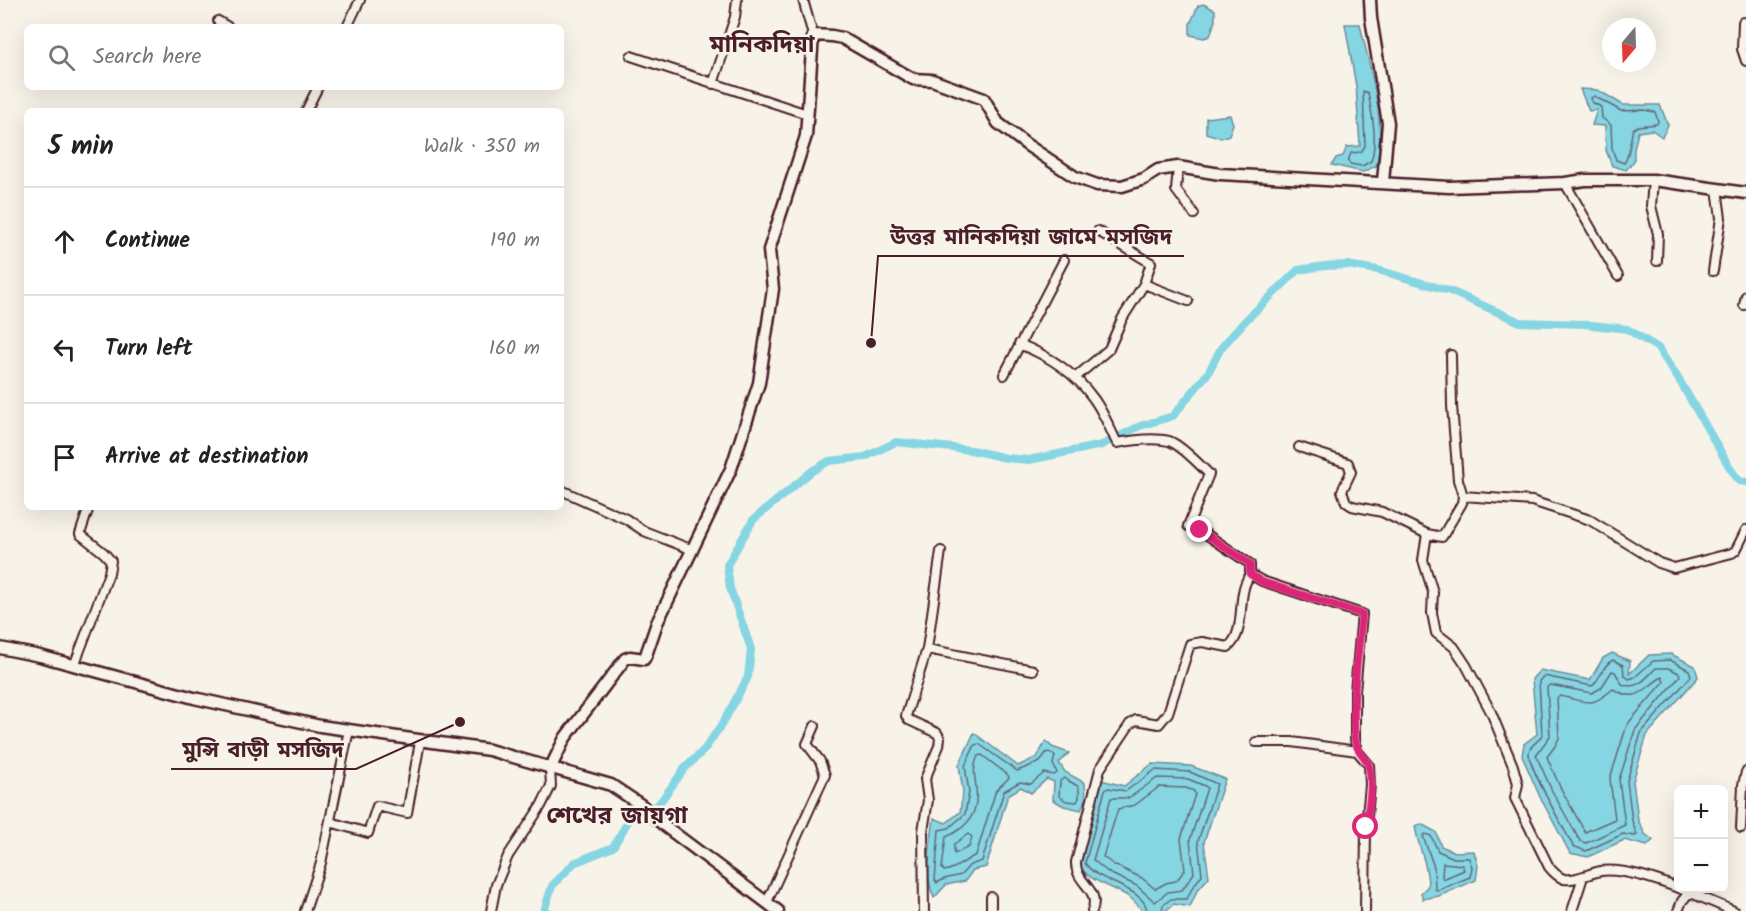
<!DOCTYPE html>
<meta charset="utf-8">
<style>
:root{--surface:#fff;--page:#f6f6f6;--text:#222;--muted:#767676;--line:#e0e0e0}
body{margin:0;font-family:Kalam,"Noto Sans Bengali",sans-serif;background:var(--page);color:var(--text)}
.controls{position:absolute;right:18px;bottom:18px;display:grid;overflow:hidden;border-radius:9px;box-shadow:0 6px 24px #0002}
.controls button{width:54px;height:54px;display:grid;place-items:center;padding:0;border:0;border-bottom:2px solid var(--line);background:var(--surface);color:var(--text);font:30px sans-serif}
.compass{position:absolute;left:1602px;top:18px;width:54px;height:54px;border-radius:50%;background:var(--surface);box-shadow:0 6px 24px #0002;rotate:199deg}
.stop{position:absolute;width:18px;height:18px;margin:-14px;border:4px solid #db2777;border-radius:50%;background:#fff}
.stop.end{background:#db2777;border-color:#fff;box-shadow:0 2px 6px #0008}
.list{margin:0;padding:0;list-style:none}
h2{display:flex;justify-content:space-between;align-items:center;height:78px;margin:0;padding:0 24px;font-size:26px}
h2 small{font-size:20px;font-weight:400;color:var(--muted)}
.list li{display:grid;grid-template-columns:39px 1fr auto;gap:18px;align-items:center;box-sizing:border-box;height:108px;padding:0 24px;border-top:2px solid var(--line)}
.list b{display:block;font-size:22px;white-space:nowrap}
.list em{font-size:20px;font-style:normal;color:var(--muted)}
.icon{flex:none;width:33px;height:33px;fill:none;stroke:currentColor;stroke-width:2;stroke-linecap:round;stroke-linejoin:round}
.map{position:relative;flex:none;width:1746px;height:911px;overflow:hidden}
.search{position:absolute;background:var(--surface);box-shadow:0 6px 24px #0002;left:24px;top:24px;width:540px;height:66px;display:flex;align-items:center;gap:15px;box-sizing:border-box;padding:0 21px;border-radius:9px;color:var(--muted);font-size:22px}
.panel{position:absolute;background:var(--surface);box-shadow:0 6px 24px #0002;left:24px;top:108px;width:540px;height:402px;border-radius:9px}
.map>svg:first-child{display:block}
.water{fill:#86d5e3;stroke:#6e8c99;stroke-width:1.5}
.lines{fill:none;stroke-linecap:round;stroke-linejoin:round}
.shore{stroke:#626875;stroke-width:1.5}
.canal{stroke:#86d5e3;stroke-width:8}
.street-casing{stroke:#4a1f2b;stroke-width:12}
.secondary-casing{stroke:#4a1f2b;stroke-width:15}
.street{stroke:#f7f3e8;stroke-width:8}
.secondary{stroke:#f7f3e8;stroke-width:10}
.route{stroke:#db2777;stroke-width:8}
.labels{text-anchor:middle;stroke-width:5;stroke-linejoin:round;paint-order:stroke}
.quarter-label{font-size:24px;font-weight:bold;fill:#4a1f2b;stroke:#f7f3e8}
.leader{fill:none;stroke:#4a1f2b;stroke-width:2}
.callout-dot{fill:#4a1f2b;stroke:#f7f3e8;stroke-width:2}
.callout-label{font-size:22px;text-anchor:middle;font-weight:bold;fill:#4a1f2b;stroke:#f7f3e8;stroke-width:5;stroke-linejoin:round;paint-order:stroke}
</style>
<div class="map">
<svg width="1746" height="911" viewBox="0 0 1746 911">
<rect width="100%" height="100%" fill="#f7f3e8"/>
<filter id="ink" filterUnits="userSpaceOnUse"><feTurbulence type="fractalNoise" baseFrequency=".0167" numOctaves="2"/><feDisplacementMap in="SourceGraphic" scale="12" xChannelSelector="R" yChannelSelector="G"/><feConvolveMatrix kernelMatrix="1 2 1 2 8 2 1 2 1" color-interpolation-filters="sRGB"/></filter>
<g filter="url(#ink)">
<path class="water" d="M 1203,4 L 1215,10 L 1215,21 L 1210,36 L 1204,38 L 1190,35 L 1190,24 L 1198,6 Z
M 1345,24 L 1360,24 C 1369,66 1388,125 1376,166 L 1363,172 L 1332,165 L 1336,158 L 1343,156 L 1347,147 L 1360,146 L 1356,86 Z
M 1580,89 L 1598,90 L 1623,105 L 1660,105 L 1668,125 L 1662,137 L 1652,130 L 1638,132 L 1634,149 L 1634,161 L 1626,170 L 1612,166 L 1606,150 L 1605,126 L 1592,125 L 1597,110 L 1589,111 Z
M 1230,115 L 1233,124 L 1229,135 L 1221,138 L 1206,133 L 1206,118 Z
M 1612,653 L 1630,661 L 1629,674 L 1649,655 L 1671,654 L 1695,666 L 1698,677 L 1647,735 L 1633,781 L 1638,820 L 1645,834 L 1653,840 L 1647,846 L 1624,840 L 1588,857 L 1570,853 L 1540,797 L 1522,756 L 1524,744 L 1537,734 L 1532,679 L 1540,670 L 1590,680 L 1603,658 Z
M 974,733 L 1018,766 L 1037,757 L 1046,741 L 1052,747 L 1069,753 L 1059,763 L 1065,772 L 1085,783 L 1086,799 L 1081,810 L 1064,806 L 1053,800 L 1054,782 L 1047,779 L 1031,793 L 1021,787 L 1008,795 L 986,867 L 973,870 L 965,881 L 946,885 L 934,898 C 923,874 931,844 934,818 L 946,823 L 960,812 L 963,792 L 959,765 Z
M 1152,764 L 1191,766 L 1225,779 L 1204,842 L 1209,877 L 1197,891 L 1190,907 L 1174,904 L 1165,911 L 1143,911 C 1139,907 1135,901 1129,897 C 1111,885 1090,883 1077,863 L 1101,780 L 1124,786 Z
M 1421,824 L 1436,832 L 1441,846 L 1455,852 L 1474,851 L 1478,866 L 1476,880 L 1439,896 L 1423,899 L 1421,893 L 1428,886 C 1428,863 1418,848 1415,826 Z"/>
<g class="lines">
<path class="shore" d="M 1363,91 L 1368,93 C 1372,114 1378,141 1371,161 L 1362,166 L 1350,164 L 1348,161 L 1351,153 L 1361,152 L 1365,146 Z
M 1594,96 L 1621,111 L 1644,110 L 1655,112 L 1658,121 L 1657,124 L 1638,126 L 1633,129 C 1630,138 1630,157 1624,163 L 1616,160 L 1612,148 L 1611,125 L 1602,118 L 1601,107 L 1592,102 L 1591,98 Z
M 1613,660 L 1623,665 L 1624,675 L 1629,679 L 1635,677 L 1653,661 L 1670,660 L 1689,670 L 1691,676 L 1641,733 L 1627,781 L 1632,821 L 1637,835 L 1634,836 L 1623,834 L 1586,851 L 1573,846 C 1565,830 1528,767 1529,753 C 1529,745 1539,742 1542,735 L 1539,681 L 1544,676 L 1592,686 C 1601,679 1602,665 1613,660 Z
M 1656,668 L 1668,668 L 1679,673 L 1680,676 L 1635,730 L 1619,780 L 1625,825 L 1586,843 L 1580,841 L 1552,791 L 1536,755 L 1550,736 L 1547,687 L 1550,685 L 1592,693 L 1601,688 L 1612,671 L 1615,672 L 1622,684 C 1637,691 1646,678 1656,668 Z
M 1662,677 L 1664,682 L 1630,721 L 1626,728 L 1610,779 L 1615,819 L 1585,832 L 1560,787 L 1547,757 L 1555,746 L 1559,738 L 1557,698 L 1560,696 C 1589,702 1589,709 1613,689 C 1639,704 1642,689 1662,677 Z
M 979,744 L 1017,771 L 1040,762 L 1046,753 L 1049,752 L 1055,756 L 1053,764 L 1057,773 L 1054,775 L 1044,773 L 1031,784 L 1020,782 L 1004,791 L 982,861 L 970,865 L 961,875 L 944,879 L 937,883 L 935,880 L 939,830 L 949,828 L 965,814 L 969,792 L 965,766 L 975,745 Z
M 982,755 L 1008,775 L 1009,778 L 996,790 L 976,855 C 964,860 958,869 944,871 L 942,868 L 946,837 C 967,828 979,814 976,788 C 975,775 972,768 978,756 Z
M 1064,778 L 1079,787 L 1079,798 L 1077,802 L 1066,801 L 1059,796 L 1060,781 Z
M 1157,778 L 1188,779 L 1205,786 L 1207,788 L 1190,840 L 1194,873 L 1182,890 L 1168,892 L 1155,902 L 1137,886 L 1109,873 L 1093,860 L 1111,798 L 1129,798 Z
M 1159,787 L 1186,788 L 1194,791 L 1195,794 L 1181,839 L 1185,870 L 1176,881 L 1166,883 L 1155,889 L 1142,878 L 1114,865 L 1103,857 L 1118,809 L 1135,805 Z
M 968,834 L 972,837 L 969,847 L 954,854 L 954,844 Z
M 1425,834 L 1431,836 L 1438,851 L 1454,858 L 1469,858 L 1472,867 L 1470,877 L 1438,890 L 1435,889 L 1434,867 L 1423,836 Z
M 1443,863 L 1462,865 L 1464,870 L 1443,879 L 1442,876 Z
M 1147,911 C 1145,887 1097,883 1085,863 L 1105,790 L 1108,788 L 1126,791 L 1155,770 L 1190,772 L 1217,784 L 1198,841 L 1202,875 L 1192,888 L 1187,899 L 1171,899 L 1163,905 L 1162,911"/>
<path class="canal" d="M 544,911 L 552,886 L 574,863 L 613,847 L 630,818 L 651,811 L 661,801 L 685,768 L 704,750 L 724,721 L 748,677 L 751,649 L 730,588 L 727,565 L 753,520 L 812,471 L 829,461 L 865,457 L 896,442 L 971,450 L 1006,458 L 1029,460 L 1102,445 L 1140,426 L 1173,416 L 1208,373 L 1221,348 L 1245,321 L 1298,270 L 1325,266 L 1347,265 L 1378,270 L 1450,291 L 1520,322 L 1584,324 L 1627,329 L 1658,348 L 1681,383 L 1730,468 L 1739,481 L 1746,482"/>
<g class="street-casing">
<path id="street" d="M 803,0 L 813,35
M 218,21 L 228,27
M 1743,22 L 1742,49 L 1746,61
M 347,27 L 360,0
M 631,56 L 807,114
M 713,84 L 735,17 L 737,0
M 306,111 L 318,87
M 1178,167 L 1176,190 L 1194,214
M 1653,180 L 1651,206 L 1658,234 L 1657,261
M 1565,183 L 1618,276
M 1713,271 L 1721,218 L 1717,189
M 1144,284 L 1188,301
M 1744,305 L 1746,296
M 1019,344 C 1047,355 1075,373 1093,398 C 1103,411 1110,429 1117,443 C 1133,440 1153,437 1169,441 C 1181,445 1200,465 1209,474 L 1188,526 L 1200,530 L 1250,564 L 1250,574 L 1262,581 L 1362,614 L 1355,691 L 1355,739 L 1357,751 L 1369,765 L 1370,785 L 1366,827 L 1365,911
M 1004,375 L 1064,260
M 1076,377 L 1109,349 L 1122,319 L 1144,284 L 1151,263 L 1098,231
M 1299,447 L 1348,463 L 1351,472 L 1342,491 L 1346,502 L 1352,506 L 1382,512 L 1427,534 L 1423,560 L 1433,592 L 1432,613 L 1436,633 L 1454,647 L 1466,665 L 1491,712 L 1513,766 L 1518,784 L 1515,798 L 1549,867 C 1553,872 1558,877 1564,879 C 1576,881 1589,873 1601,871 C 1624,868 1657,880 1678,888
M 561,490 L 626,519 L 644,531 L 693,550
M 1463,496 L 1532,501 L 1590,520 L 1659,563 L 1674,568 L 1732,553 L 1736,550 L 1746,530
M 1427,534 L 1442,537 L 1462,503 L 1463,496 L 1458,480 L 1452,406 L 1451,355
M 927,649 L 1033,670
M 74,666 L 109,573 L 111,561 L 104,553 L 80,534 L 89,507
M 1256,742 L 1292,742 L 1357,751
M 330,822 L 368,833 L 377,806 L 407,813 L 420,742
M 1741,828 L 1743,785 L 1746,772
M 1679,888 L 1734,911
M 991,897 L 991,911
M 767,902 L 825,775 L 820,761 L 807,744 L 815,726
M 305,911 L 321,863 L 349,730
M 491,911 L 496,885 L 508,856 L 541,806 L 551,786 L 550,769
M 924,911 L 923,831 L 928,800 L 925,779 L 939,746 L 940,738 L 937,733 L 909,720 L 906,716 L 927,649 L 941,551
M 1092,911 C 1101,888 1075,884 1076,862 L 1100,769 L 1130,724 L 1136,720 L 1159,724 L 1168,713 L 1190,644 L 1202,642 L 1228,647 C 1244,635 1239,605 1244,588 C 1245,583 1248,578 1250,574
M 1572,911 L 1583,877
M 1678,911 L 1682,901 L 1689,893"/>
</g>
<g class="secondary-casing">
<path id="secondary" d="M 1370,0 L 1371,18 L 1388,123 L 1383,182
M 0,648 L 40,656 L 194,698 L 320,726 L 489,750 L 611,785 L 641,805 L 666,827 L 778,911
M 550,769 L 565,738 L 625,659 L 630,657 L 644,659 L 646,655 L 657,623 L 731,469 L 759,383 L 773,289 L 769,250 L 806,136 L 813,35 L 832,36 L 842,38 L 913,79 L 932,80 L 984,99 L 998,123 L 1027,145 L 1075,177 L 1097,185 L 1122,186 L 1144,179 L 1158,170 L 1178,167 L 1220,174 L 1449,187 L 1565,183 L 1585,180 L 1653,180 L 1746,193"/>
</g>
<use href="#street" class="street"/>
<use href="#secondary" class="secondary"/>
</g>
</g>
<g class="lines" filter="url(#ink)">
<path class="route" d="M 1200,530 L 1250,564 L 1250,574 L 1262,582 L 1362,614 C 1358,654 1351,698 1355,739 C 1357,754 1367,756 1369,767 C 1374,785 1368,808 1366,827"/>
</g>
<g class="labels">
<g class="quarter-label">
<text x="762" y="52">মানিকদিয়া</text>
<text x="617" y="823">শেখের জায়গা</text>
</g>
</g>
<path class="leader" d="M871 343L878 256H1184M460 722L356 769H171"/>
<g class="callout-dot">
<circle cx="871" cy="343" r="6"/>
<circle cx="460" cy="722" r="6"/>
</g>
<g class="callout-label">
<text x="1031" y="244">উত্তর মানিকদিয়া জামে মসজিদ</text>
<text x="263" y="757">মুন্সি বাড়ী মসজিদ</text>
</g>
</svg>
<div class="controls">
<button>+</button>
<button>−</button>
</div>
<svg class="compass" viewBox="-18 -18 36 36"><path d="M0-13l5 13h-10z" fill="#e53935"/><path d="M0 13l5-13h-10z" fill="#767676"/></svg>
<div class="stop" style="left:1366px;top:827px"></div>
<div class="stop end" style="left:1200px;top:530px"></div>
<div class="search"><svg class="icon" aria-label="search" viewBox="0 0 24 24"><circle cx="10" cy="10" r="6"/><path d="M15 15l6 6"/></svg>Search here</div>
<section class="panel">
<h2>5 min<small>Walk · 350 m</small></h2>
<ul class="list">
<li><svg class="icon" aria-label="ahead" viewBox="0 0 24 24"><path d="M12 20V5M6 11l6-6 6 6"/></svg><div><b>Continue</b></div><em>190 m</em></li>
<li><svg class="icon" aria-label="left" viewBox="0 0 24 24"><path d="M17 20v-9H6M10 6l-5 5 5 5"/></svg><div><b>Turn left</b></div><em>160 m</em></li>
<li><svg class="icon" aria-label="arrive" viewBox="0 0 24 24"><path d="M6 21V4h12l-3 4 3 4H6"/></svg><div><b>Arrive at destination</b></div></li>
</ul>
</section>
</div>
